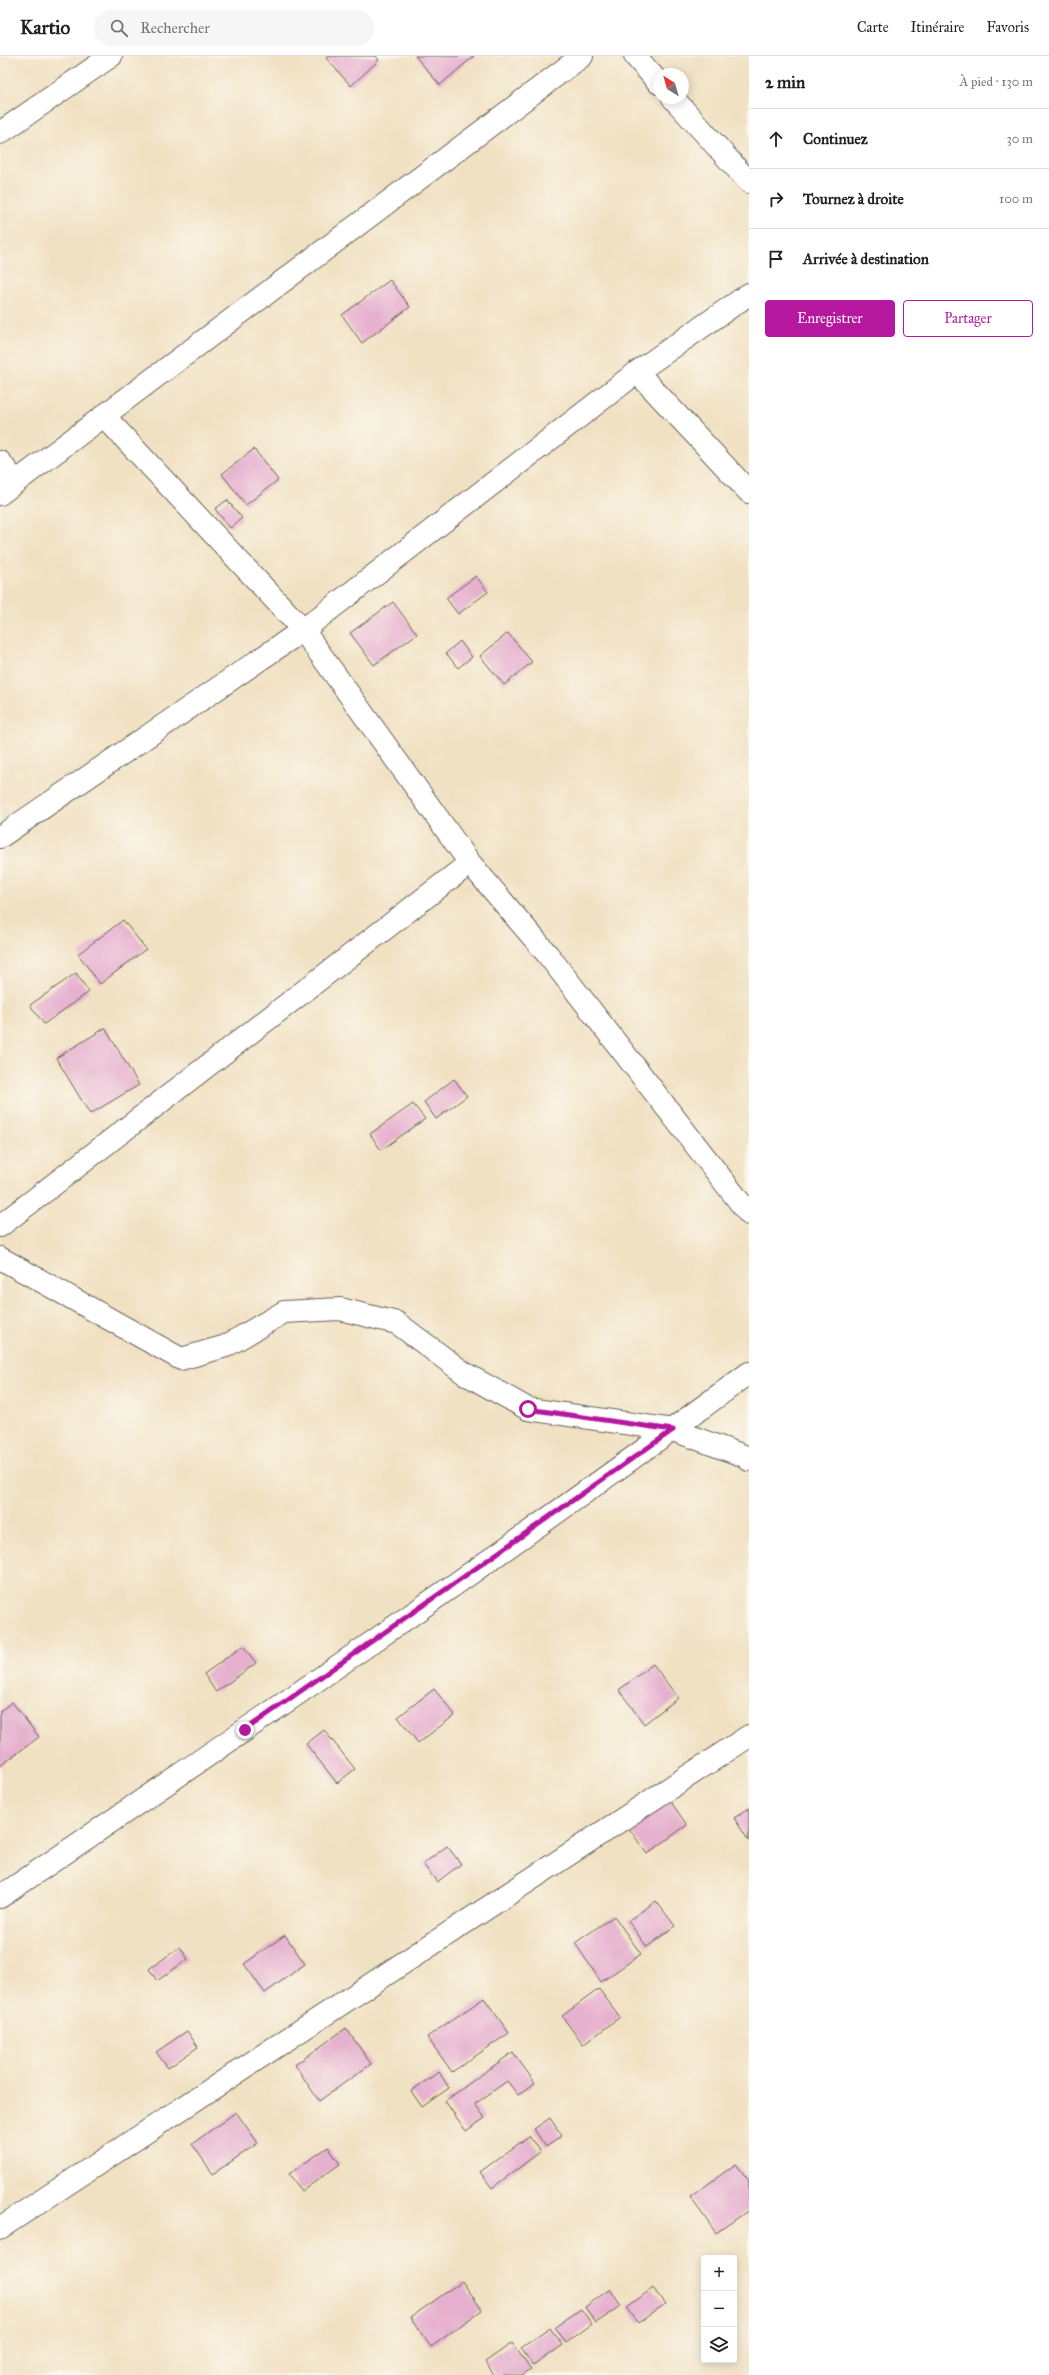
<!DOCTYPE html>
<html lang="fr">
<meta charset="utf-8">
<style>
:root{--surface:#fff;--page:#f6f6f6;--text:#202124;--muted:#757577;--line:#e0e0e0;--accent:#b5179e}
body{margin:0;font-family:"IM FELL Great Primer",serif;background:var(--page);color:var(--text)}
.controls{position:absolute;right:12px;bottom:12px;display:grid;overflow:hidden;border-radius:4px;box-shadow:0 2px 10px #0003}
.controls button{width:36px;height:36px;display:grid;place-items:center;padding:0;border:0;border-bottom:1px solid var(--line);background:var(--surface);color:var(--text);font:20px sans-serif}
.compass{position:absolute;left:653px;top:12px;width:36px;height:36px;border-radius:50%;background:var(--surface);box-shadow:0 2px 10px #0003;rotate:323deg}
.stop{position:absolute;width:12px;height:12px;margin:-9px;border:3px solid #b5179e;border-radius:50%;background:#fff}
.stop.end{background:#b5179e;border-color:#fff;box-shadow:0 1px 4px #0008}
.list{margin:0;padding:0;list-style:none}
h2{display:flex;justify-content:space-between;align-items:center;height:52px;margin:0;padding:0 16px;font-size:17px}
h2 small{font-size:13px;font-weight:400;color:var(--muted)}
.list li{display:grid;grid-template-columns:26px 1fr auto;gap:12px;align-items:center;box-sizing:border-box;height:60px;padding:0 16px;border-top:1px solid var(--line)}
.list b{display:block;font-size:15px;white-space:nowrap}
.list em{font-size:13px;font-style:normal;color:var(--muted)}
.actions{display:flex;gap:8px;padding:12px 16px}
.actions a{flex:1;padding:9px 0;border:1px solid var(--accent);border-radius:4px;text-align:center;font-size:14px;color:var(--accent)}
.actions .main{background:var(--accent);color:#fff}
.icon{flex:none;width:22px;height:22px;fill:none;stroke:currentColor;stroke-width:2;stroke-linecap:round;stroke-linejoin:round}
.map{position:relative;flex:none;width:749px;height:2319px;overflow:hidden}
header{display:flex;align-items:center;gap:24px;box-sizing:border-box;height:56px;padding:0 20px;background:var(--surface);border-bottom:1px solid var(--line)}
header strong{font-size:19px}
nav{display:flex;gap:22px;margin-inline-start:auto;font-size:14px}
.search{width:280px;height:36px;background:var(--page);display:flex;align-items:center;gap:10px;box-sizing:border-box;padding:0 14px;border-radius:22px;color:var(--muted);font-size:15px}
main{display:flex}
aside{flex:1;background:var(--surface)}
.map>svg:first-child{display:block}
.building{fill:#e6b1cf}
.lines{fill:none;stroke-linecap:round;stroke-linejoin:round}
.minor-casing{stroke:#676156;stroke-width:24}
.minor{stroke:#fff;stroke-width:22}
.route{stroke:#b5179e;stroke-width:5}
</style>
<header>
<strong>Kartio</strong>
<div class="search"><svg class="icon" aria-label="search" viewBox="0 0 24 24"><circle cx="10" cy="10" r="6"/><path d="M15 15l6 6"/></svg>Rechercher</div>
<nav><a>Carte</a><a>Itinéraire</a><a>Favoris</a></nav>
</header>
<main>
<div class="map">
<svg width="749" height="2319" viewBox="0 0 749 2319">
<rect width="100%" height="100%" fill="#fbf7ec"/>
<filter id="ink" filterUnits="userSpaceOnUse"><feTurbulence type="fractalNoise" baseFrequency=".025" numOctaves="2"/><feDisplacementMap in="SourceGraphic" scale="8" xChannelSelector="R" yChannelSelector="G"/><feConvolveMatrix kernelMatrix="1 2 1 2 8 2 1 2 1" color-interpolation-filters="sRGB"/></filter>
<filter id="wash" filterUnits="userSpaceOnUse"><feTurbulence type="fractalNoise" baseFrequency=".012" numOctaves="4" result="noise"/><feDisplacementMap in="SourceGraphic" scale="16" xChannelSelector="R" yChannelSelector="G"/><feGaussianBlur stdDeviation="0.9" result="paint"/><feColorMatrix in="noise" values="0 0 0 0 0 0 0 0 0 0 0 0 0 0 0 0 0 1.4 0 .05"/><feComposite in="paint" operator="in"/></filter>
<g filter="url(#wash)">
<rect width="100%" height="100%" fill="#f1e1c3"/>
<g id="blocks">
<path class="building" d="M 329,0 L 376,0 L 379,4 L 351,30 L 326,2 Z
M 415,0 L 474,0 L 440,29 Z
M 390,224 L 410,251 L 362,287 L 342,259 Z
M 254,393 L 278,424 L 246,449 L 222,418 Z
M 227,444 L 242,462 L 230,472 L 215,453 Z
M 476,520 L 488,536 L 458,558 L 446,542 Z
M 393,546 L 417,578 L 374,609 L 350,577 Z
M 508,577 L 532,606 L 504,629 L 480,600 Z
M 460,585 L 472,601 L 458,612 L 446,597 Z
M 123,864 L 146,893 L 100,928 L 78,898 Z
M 76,917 L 89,936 L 44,968 L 30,949 Z
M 105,972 L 139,1029 L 90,1058 L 56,1002 Z
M 454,1023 L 467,1040 L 436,1063 L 424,1046 Z
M 413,1048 L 425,1063 L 381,1094 L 370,1078 Z
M 243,1590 L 256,1607 L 216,1636 L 204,1618 Z
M 653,1608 L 678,1642 L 644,1668 L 619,1634 Z
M 434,1633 L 455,1659 L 418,1687 L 398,1661 Z
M 12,1646 L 39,1681 L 0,1710 L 0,1655 Z
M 324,1674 L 355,1713 L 337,1727 L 306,1688 Z
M 666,1739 L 687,1769 L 647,1798 L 626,1768 Z
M 749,1752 L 749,1785 L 734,1762 Z
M 447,1790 L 461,1808 L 437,1826 L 423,1808 Z
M 656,1845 L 675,1870 L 647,1891 L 628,1865 Z
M 614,1860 L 641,1898 L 601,1926 L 575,1887 Z
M 285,1879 L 305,1908 L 265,1937 L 244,1908 Z
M 180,1891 L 188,1903 L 157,1925 L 149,1913 Z
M 599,1933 L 620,1961 L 583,1989 L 562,1960 Z
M 484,1942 L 509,1977 L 452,2016 L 427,1981 Z
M 346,1972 L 371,2008 L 319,2045 L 295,2009 Z
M 187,1975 L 198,1991 L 168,2012 L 156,1996 Z
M 513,1996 L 535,2027 L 518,2039 L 507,2025 L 475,2048 L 485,2062 L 466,2075 L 445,2045 Z
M 439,2016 L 449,2032 L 422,2051 L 411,2035 Z
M 236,2056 L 258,2087 L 213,2118 L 192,2088 Z
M 550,2062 L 562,2080 L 546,2091 L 534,2073 Z
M 529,2080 L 540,2096 L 492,2132 L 480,2116 Z
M 328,2091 L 340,2108 L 302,2135 L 289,2118 Z
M 736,2108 L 749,2125 L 749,2154 L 716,2177 L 690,2141 Z
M 462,2225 L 482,2254 L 431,2291 L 410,2262 Z
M 653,2232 L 665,2248 L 638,2267 L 627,2251 Z
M 610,2233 L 621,2250 L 596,2267 L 585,2251 Z
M 581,2253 L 592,2268 L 566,2287 L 555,2271 Z
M 550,2272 L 563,2289 L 533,2310 L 521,2292 Z
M 512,2287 L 531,2313 L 522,2319 L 494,2319 L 485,2306 Z"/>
</g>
</g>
<g filter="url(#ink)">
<use href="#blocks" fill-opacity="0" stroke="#676156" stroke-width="1"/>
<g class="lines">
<g class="minor-casing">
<path id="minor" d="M 635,0 L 659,27
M 673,42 L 749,126
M 0,77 L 111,0
M 637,316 L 749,436
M 104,360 L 303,574 L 470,807 L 548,899 L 749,1158
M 0,406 L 16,426
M 0,438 L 582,0
M 0,781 L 303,574 L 637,316 L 749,238
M 0,1170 L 470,807
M 0,1202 L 181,1303 L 226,1290 L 284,1256 L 340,1253 L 397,1267 L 464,1317 L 528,1353 L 673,1374 L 747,1401 L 749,1404
M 0,1841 C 252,1670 504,1498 749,1317
M 0,2172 L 749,1680"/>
</g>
<use href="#minor" class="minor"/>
</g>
</g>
<g class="lines" filter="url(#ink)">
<path class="route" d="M 245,1674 L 673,1374 L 528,1353"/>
</g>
</svg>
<div class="controls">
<button>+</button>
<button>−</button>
<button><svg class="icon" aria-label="layers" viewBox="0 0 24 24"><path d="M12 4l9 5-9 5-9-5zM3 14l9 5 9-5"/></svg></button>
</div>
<svg class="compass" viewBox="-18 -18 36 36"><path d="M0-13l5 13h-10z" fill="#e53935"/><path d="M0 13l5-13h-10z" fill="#757577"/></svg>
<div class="stop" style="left:528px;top:1353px"></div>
<div class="stop end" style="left:245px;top:1674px"></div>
</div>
<aside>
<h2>2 min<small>À pied · 130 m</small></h2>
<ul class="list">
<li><svg class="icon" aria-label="ahead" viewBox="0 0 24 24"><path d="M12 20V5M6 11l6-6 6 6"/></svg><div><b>Continuez</b></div><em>30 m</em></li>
<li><svg class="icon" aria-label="right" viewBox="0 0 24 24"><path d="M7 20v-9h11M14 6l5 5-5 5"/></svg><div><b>Tournez à droite</b></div><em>100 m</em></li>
<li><svg class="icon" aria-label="arrive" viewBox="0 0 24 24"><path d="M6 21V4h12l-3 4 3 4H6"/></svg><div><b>Arrivée à destination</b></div></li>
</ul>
<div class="actions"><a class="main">Enregistrer</a><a>Partager</a></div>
</aside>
</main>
